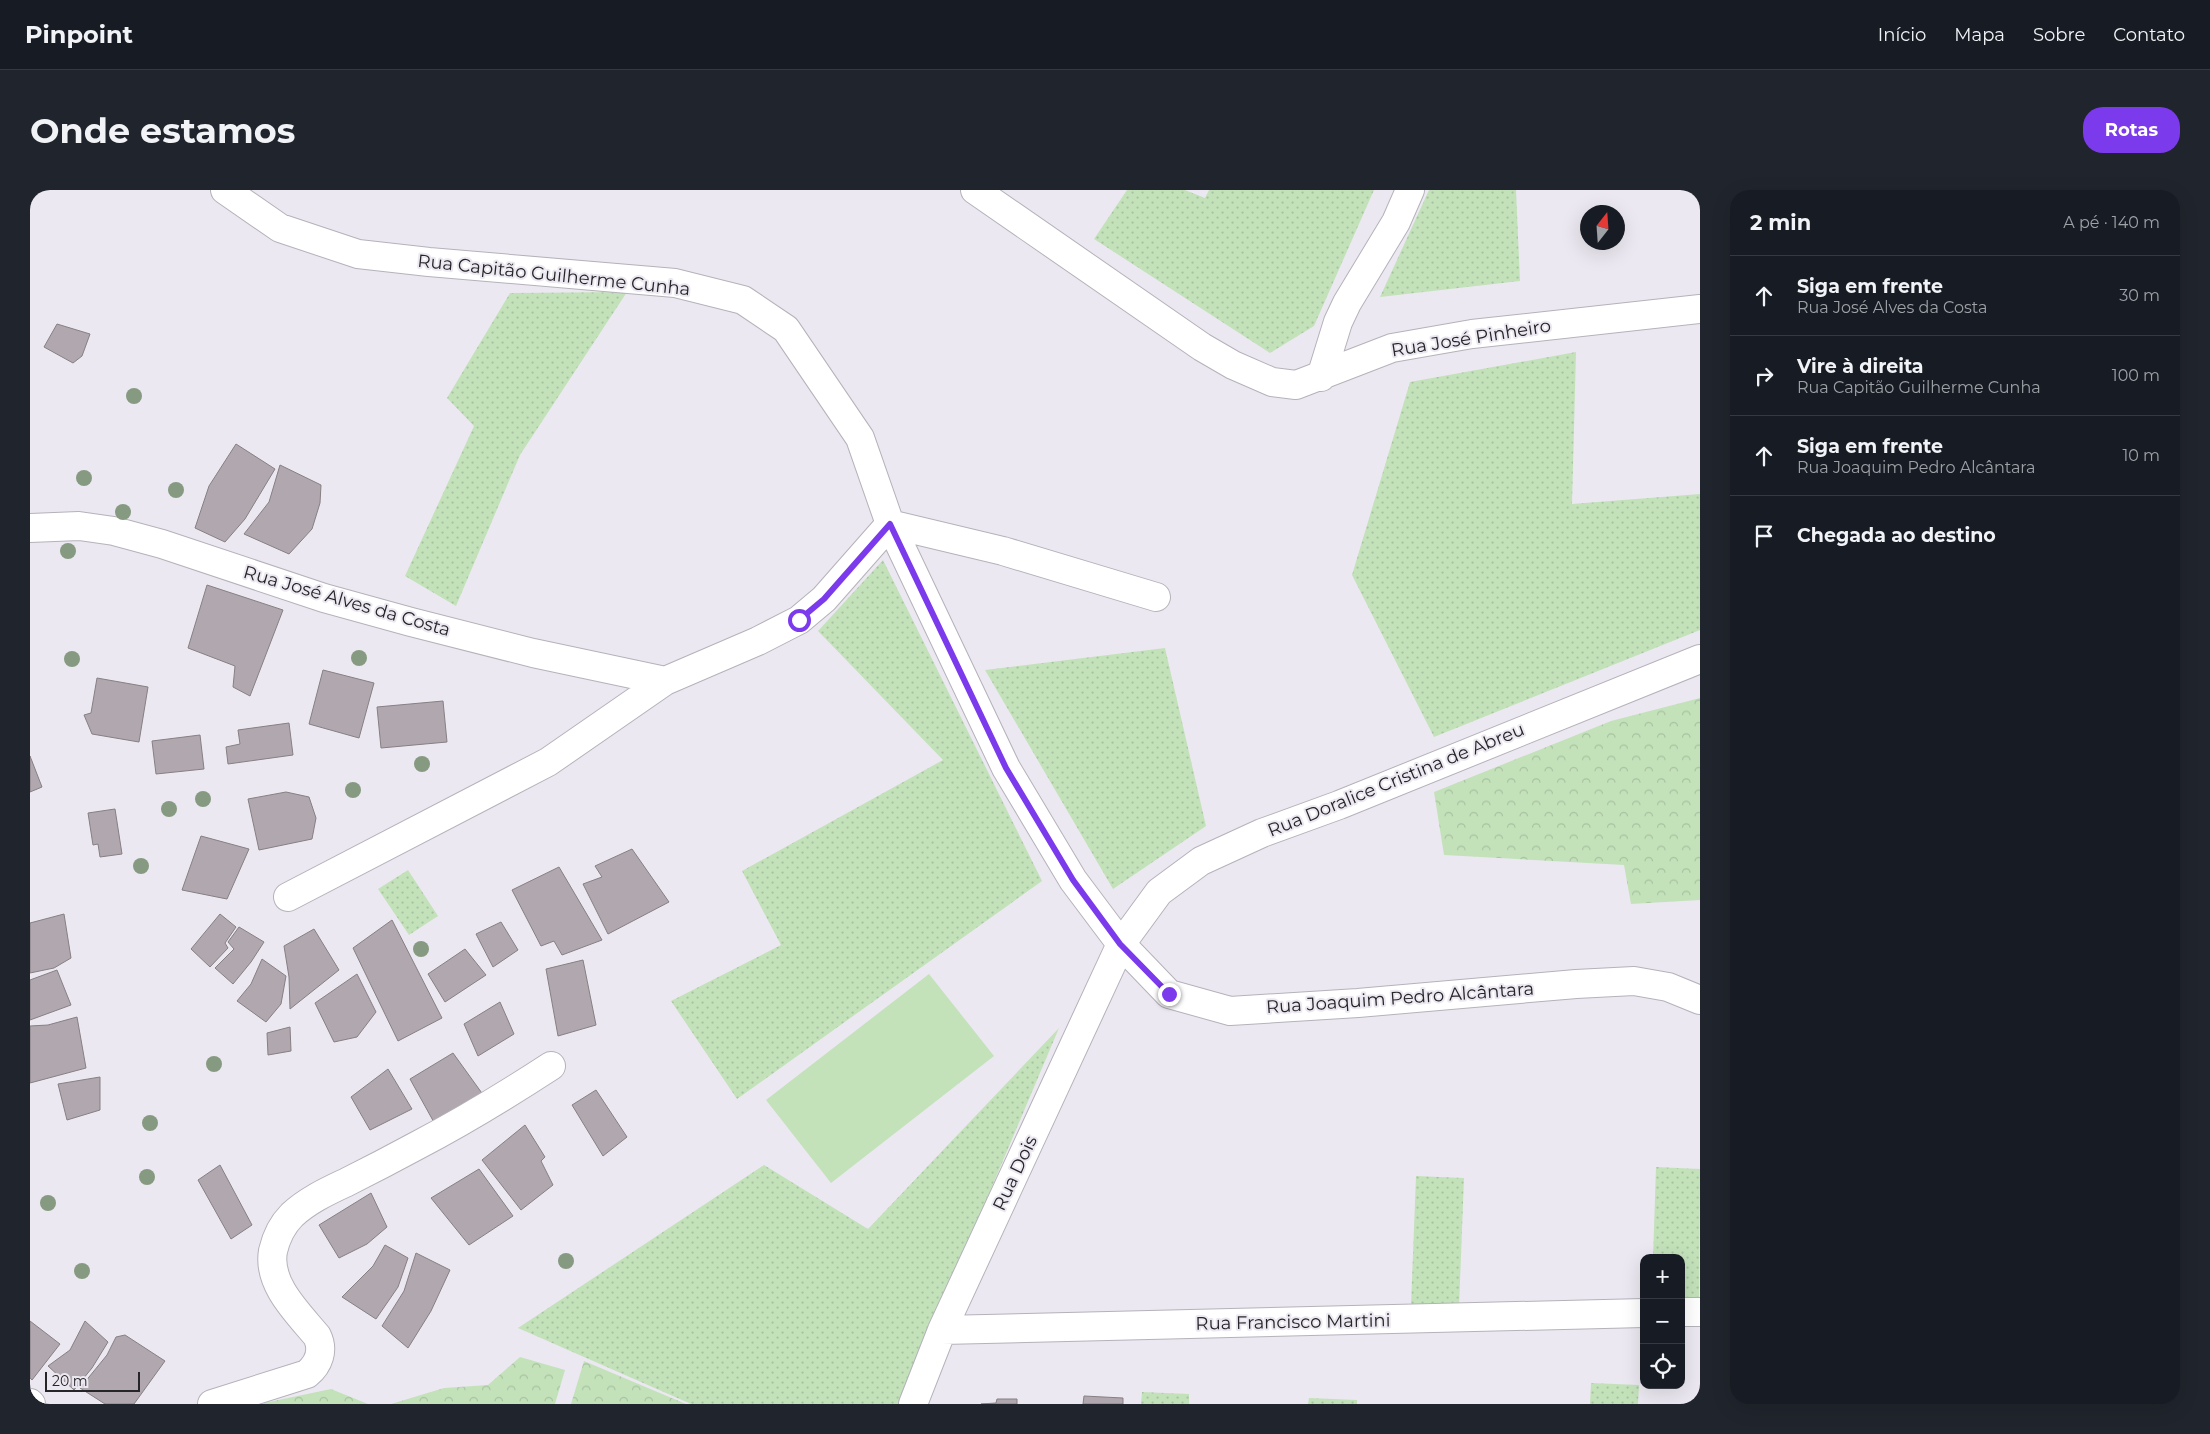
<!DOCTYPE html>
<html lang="pt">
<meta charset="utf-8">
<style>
:root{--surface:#171b24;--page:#20242c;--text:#f1f3f6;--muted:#9ea1a6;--line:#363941;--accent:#7c3aed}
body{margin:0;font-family:Montserrat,sans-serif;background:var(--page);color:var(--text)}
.controls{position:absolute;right:15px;bottom:15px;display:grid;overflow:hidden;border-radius:10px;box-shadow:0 5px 20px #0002}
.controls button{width:45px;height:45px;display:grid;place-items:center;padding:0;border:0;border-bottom:1px solid var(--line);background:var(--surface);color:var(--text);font:25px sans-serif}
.compass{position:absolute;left:1550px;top:15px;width:45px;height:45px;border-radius:50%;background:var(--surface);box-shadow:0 5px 20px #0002;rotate:17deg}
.scale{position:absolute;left:15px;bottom:12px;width:95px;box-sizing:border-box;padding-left:5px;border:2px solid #262528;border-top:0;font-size:14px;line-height:18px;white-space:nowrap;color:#262528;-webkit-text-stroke:4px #ece8f1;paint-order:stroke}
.stop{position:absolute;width:15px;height:15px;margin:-11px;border:4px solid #7c3aed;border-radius:50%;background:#fff}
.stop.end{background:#7c3aed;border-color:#fff;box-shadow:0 1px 5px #0008}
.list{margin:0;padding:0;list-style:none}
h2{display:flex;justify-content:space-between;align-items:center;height:65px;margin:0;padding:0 20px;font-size:21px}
h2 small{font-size:16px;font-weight:400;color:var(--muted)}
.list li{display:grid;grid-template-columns:32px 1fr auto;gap:15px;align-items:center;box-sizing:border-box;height:80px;padding:0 20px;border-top:1px solid var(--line)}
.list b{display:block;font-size:19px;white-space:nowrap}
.list p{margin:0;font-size:16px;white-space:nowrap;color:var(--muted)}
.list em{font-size:16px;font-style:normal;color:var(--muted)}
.icon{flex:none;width:28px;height:28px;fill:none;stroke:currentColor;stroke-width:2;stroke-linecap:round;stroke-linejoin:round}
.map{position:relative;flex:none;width:1670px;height:1214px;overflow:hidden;border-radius:20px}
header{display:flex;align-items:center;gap:30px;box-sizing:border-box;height:70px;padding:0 25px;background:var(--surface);border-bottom:1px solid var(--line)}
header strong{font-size:24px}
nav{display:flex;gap:28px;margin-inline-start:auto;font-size:18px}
.intro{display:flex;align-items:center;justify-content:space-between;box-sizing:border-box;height:120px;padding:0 30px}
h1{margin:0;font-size:35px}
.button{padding:12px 22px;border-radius:20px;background:var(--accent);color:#fff;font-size:18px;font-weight:700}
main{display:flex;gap:30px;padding:0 30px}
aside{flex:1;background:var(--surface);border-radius:20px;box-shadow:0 5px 20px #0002}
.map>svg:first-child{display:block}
.grass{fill:url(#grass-dots)}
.forest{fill:url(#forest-crowns)}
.pitch{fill:#c3e2ba}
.building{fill:#b0a8ae;stroke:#867f84}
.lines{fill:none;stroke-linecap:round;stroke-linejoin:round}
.minor-casing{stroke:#b5b2ba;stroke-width:30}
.minor{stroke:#fff;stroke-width:28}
.tree{fill:#869a81}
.route{stroke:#7c3aed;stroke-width:6}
.labels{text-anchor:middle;stroke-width:4;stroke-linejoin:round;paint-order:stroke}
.street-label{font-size:18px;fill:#262528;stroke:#ece8f1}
</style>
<header>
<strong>Pinpoint</strong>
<nav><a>Início</a><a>Mapa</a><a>Sobre</a><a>Contato</a></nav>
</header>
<div class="intro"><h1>Onde estamos</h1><a class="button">Rotas</a></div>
<main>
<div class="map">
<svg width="1670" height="1214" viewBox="0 0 1670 1214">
<defs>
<pattern id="grass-dots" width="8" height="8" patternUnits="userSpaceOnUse" patternTransform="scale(1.25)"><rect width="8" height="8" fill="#c3e2ba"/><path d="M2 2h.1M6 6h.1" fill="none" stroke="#a7c2a0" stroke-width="1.8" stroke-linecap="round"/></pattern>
<pattern id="forest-crowns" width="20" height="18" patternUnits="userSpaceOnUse" patternTransform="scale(1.25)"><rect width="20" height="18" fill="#c3e2ba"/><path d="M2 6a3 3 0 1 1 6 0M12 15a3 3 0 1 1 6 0" fill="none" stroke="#a7c2a0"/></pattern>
</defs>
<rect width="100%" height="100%" fill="#ece8f1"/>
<path class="grass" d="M 1097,0 L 1155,0 L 1175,8 L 1179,0 L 1344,0 L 1284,136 L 1240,163 L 1064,49 Z
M 1399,0 L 1486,0 L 1490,91 L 1350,107 Z
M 597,102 L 490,265 L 426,416 L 375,386 L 444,236 L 417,208 L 480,103 Z
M 1546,162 L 1542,314 L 1670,304 L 1670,440 L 1404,547 L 1322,385 L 1380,192 Z
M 853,370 L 1012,691 L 707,909 L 641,811 L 751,755 L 712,681 L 913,570 L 788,441 Z
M 1135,458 L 1176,636 L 1083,699 L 955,480 Z
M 378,680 L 408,726 L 379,745 L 348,699 Z
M 1029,838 L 870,1214 L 661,1214 L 488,1138 L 734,975 L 838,1039 Z
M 1626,977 L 1670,979 L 1669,1110 L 1651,1109 L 1651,1068 L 1623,1068 Z
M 1386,986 L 1434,988 L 1429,1118 L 1381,1116 Z
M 1561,1193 L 1609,1195 L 1608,1214 L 1560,1214 Z
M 1112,1202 L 1159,1204 L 1159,1214 L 1111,1214 Z
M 1279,1208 L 1327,1210 L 1327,1214 L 1278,1214 Z"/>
<path class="forest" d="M 1670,508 L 1670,710 L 1601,714 L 1594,675 L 1414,665 L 1404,602 L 1581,531 Z
M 490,1167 L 535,1180 L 525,1214 L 361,1214 L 414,1198 L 458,1195 Z
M 554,1171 L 656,1214 L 541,1214 Z
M 301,1199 L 338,1214 L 233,1214 L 234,1213 Z"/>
<path class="pitch" d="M 899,784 L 964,866 L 801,993 L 736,910 Z"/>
<path class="building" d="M 27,134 L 60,144 L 52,166 L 43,173 L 14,157 Z
M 206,254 L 245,279 L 215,329 L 195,352 L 165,338 L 179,296 Z
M 250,275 L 291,295 L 290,313 L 282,339 L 259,364 L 214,344 L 239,312 Z
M 177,395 L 253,420 L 220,506 L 203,497 L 205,476 L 158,458 Z
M 293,480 L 344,493 L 329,548 L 279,534 Z
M 67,488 L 118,497 L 109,552 L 62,544 L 54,525 L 61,523 Z
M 413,511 L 417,552 L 351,558 L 347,517 Z
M 259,533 L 263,565 L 198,574 L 196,557 L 210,554 L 208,540 Z
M 170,545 L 174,579 L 126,584 L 122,551 Z
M 0,566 L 12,597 L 0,602 Z
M 256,602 L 279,607 L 286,628 L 282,649 L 229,660 L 218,609 Z
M 85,619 L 92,664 L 70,667 L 68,654 L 63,655 L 58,623 Z
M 171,646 L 219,659 L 197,709 L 152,700 Z
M 602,659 L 639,712 L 578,744 L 553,694 L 572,687 L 565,676 Z
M 529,677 L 572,750 L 532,765 L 524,751 L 511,756 L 482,700 Z
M 34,724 L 41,768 L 24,778 L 0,783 L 0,733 Z
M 190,724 L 206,737 L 195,753 L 198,758 L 180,777 L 161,759 Z
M 362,730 L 412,828 L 368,851 L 323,758 Z
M 471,732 L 488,760 L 463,777 L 446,744 Z
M 209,737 L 234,752 L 221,772 L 203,794 L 185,778 L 204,759 L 198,752 Z
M 284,739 L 309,780 L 260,819 L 259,787 L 254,756 Z
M 435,759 L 456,785 L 415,812 L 398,784 Z
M 232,769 L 256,786 L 251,814 L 236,832 L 207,811 L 221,794 Z
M 553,770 L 566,835 L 528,846 L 516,779 Z
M 27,780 L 41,815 L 0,830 L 0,790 Z
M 327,784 L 346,822 L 327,847 L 304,852 L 285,813 Z
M 470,812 L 484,844 L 448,866 L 434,834 Z
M 47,827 L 56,878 L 0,893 L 0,836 L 18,835 Z
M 260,837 L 261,861 L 238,865 L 237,843 Z
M 423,863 L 454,906 L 406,936 L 380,889 Z
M 358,879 L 382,919 L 340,940 L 321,907 Z
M 70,887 L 70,920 L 37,930 L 28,894 Z
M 566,900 L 597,947 L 573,966 L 542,915 Z
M 495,935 L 515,967 L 511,971 L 523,995 L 491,1020 L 452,970 Z
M 190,975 L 222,1035 L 201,1049 L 168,990 Z
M 449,979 L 483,1026 L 439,1055 L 401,1008 Z
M 341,1003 L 357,1037 L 337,1054 L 309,1068 L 289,1035 Z
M 355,1055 L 378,1068 L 368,1097 L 346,1129 L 312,1107 L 343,1076 Z
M 386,1063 L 420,1080 L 401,1121 L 378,1158 L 352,1136 L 374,1101 Z
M 0,1131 L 30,1154 L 2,1190 L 0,1188 Z
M 55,1131 L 78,1152 L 62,1178 L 44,1200 L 18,1176 L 40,1160 Z
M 95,1145 L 135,1171 L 104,1214 L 75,1214 L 50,1198 L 77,1165 L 86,1147 Z
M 1054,1206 L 1093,1208 L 1093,1214 L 1053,1214 Z
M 967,1209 L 987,1209 L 987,1214 L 951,1214 L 966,1213 Z"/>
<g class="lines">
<g class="minor-casing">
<path id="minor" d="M 195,0 L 250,38 L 328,64 L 399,72 L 645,93 L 713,110 L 756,139 L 830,248 L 860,334 L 976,578 L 1043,690 L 1091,754 L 1139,804 L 1200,821 L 1328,813 L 1546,794 L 1604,791 L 1638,797 L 1670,810
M 945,0 L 1172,157 L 1203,175 L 1242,192 L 1266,195 L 1362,158 L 1442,144 L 1670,119
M 1291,187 L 1308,132 L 1317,113 L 1366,32 L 1380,0
M 0,338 L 49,336 L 84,341 L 132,354 L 294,408 L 381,432 L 503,463 L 635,491
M 258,707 L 518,572 L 635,491 L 728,451 L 769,430 L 794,409 L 860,334 L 973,361 L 1126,407
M 1651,1122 L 1670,1122
M 912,1140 L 1614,1123
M 0,1213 L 1,1214
M 182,1214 L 277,1184 C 289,1174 294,1160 287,1146 C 268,1123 237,1094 243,1061 C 246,1048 252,1035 262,1025 C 278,1010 298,1001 317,992 C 341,980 364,968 388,955 C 434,931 478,904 521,876
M 883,1214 L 912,1140 L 1091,754 L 1129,702 L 1171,671 L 1232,643 L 1309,615 L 1670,469"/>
</g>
<use href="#minor" class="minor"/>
</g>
<g class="tree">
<circle cx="104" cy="206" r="8"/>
<circle cx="54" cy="288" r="8"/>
<circle cx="146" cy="300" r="8"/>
<circle cx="93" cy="322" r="8"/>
<circle cx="38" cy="361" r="8"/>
<circle cx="329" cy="468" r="8"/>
<circle cx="42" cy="469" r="8"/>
<circle cx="392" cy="574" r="8"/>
<circle cx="323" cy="600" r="8"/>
<circle cx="173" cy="609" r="8"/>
<circle cx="139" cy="619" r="8"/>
<circle cx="111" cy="676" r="8"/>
<circle cx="391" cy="759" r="8"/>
<circle cx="184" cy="874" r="8"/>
<circle cx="120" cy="933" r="8"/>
<circle cx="117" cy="987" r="8"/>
<circle cx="18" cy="1013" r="8"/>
<circle cx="536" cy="1071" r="8"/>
<circle cx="52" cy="1081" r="8"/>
</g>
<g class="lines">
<path class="route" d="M 769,430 L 794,409 L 860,334 L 976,578 L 1043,690 L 1090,754 L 1139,804"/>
</g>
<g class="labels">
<g class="street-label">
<text transform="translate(524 85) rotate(6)" y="6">Rua Capitão Guilherme Cunha</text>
<text transform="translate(1441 148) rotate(-9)" y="6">Rua José Pinheiro</text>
<text transform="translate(317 411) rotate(16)" y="6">Rua José Alves da Costa</text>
<text transform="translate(1366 590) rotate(-22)" y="6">Rua Doralice Cristina de Abreu</text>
<text transform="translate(1370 808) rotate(-4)" y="6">Rua Joaquim Pedro Alcântara</text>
<text transform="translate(985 983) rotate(-65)" y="6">Rua Dois</text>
<text transform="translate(1263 1132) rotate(-1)" y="6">Rua Francisco Martini</text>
</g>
</g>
</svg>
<div class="controls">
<button>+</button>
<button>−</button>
<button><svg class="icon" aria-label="locate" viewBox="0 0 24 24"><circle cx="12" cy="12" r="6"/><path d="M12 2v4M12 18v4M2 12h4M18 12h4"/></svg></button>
</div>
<svg class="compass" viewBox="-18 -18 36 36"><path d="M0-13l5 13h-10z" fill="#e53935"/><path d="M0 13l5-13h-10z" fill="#9ea1a6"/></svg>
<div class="scale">20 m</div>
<div class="stop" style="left:769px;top:430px"></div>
<div class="stop end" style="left:1139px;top:804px"></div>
</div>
<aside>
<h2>2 min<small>A pé · 140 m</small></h2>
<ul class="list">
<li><svg class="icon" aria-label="ahead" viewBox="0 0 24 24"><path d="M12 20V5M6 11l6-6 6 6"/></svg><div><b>Siga em frente</b><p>Rua José Alves da Costa</p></div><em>30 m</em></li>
<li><svg class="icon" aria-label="right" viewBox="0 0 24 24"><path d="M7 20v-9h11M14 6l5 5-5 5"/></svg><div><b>Vire à direita</b><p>Rua Capitão Guilherme Cunha</p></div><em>100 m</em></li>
<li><svg class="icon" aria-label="ahead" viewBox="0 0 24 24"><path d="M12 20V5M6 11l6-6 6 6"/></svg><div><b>Siga em frente</b><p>Rua Joaquim Pedro Alcântara</p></div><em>10 m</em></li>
<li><svg class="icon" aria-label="arrive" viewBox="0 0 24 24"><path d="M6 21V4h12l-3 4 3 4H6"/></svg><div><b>Chegada ao destino</b></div></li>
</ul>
</aside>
</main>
